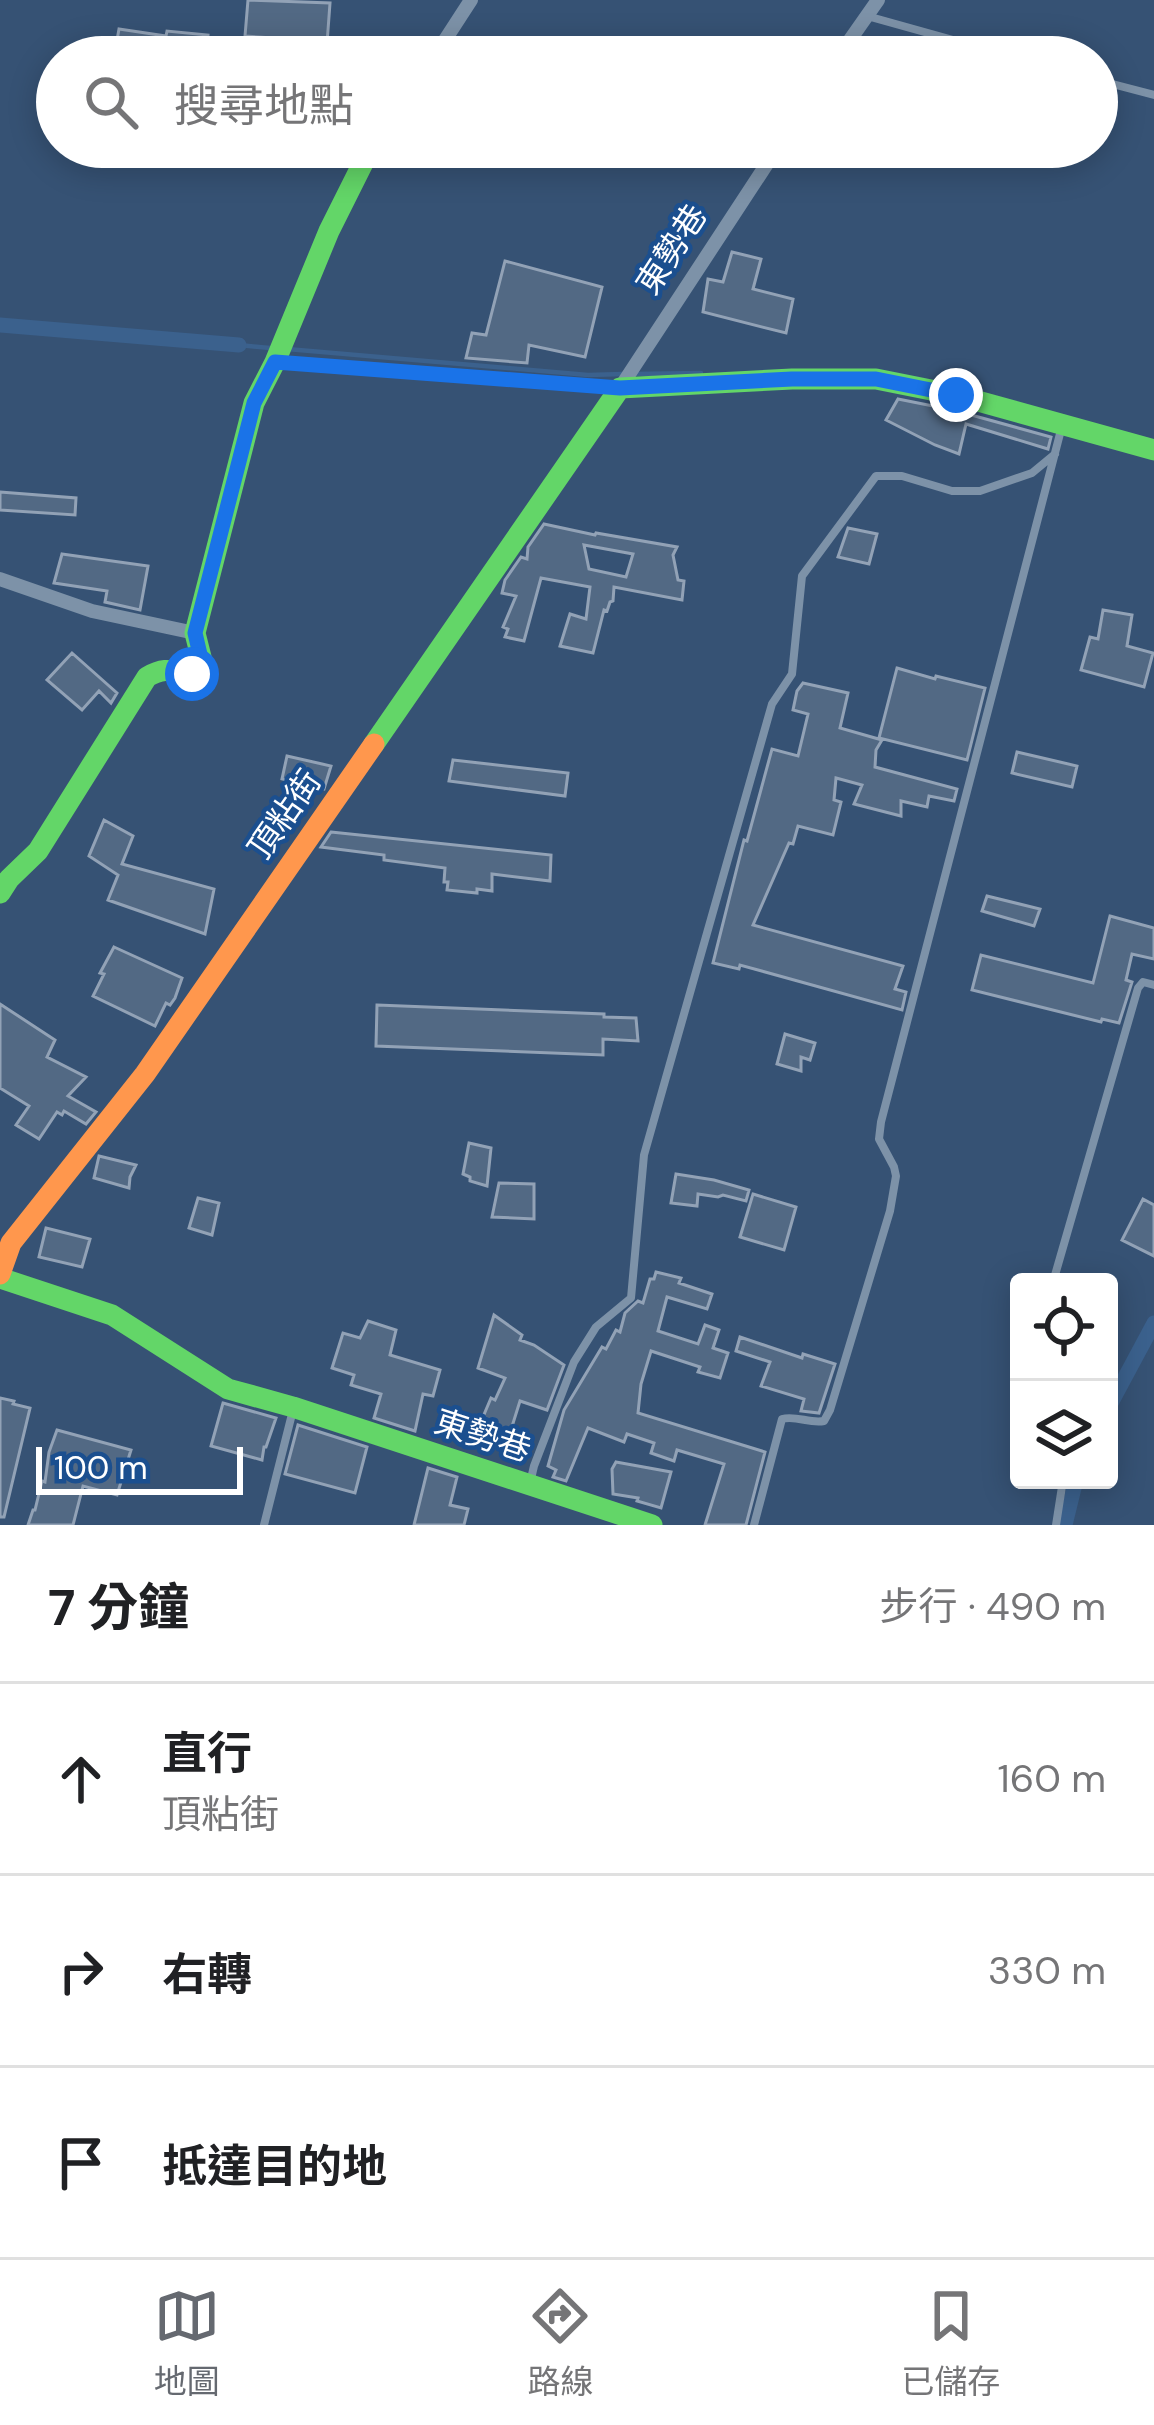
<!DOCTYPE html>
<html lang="zh-TW">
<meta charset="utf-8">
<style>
:root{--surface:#fff;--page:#f6f6f6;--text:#202124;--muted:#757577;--line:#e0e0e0;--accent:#656970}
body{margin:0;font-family:"DM Sans","Noto Sans TC",sans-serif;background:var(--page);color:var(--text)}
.controls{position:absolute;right:36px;bottom:36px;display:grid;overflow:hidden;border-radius:12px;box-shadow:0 6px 30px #0003}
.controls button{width:108px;height:108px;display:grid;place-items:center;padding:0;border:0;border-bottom:3px solid var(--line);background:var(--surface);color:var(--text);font:60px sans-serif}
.scale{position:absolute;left:36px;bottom:30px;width:207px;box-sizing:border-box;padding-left:12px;border:6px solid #fff;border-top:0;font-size:33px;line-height:42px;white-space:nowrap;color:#fff;-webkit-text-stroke:9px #1b4f8f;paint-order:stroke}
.stop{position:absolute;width:36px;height:36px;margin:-27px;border:9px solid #1a73e8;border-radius:50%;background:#fff}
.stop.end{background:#1a73e8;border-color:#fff;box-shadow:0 3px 12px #0008}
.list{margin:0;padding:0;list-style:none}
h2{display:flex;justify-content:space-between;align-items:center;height:156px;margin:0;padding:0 48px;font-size:51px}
h2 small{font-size:39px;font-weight:400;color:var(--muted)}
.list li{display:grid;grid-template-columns:78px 1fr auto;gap:36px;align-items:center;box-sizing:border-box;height:192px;padding:0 48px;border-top:3px solid var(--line)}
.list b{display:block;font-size:45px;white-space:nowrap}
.list p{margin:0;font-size:39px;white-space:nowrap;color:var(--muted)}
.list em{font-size:39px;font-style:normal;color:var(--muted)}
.icon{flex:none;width:66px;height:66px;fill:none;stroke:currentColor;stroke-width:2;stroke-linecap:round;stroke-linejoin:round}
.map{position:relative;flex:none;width:1154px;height:1525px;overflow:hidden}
.search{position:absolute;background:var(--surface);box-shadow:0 6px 30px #0003;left:36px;right:36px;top:36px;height:132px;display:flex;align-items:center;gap:30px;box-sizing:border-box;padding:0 42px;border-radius:66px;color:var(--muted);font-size:45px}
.sheet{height:732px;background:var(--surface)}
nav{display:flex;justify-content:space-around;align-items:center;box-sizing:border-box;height:168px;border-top:3px solid var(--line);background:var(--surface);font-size:33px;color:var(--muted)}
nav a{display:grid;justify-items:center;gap:6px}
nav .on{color:var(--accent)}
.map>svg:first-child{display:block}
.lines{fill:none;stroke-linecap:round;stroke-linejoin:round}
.stream{stroke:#3b618d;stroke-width:4.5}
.canal{stroke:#3b618d;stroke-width:15}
.building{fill:#526984;stroke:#92a2b6;stroke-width:3;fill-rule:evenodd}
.lane{stroke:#7d92a8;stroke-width:8}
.street{stroke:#7d92a8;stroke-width:14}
.fast{stroke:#63d668;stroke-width:21}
.slow{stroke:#ff974d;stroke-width:21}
.route{stroke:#1a73e8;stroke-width:15}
.labels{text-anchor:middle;stroke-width:9;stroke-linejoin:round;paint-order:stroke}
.street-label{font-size:33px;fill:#fff;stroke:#1b4f8f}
</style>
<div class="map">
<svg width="1154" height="1525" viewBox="0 0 1154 1525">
<rect width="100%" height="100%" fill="#365274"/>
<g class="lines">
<path class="stream" d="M 239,345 L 270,348
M 287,349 L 588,375 L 623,374
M 634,374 L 701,373"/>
<path class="canal" d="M 0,325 L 239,345
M 1109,1407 L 1154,1323
M 1065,1525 L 1076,1480"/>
</g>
<path class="building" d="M 248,0 L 330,3 L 326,57 L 284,57 L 287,39 L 245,36 Z
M 119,29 L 166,36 L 167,31 L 208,35 L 206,57 L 114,57 Z
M 732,252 L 761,259 L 753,289 L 793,299 L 786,333 L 703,312 L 708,279 L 723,282 Z
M 505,261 L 602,287 L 585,357 L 529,345 L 527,363 L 466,358 L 472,333 L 486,335 Z
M 898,399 L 953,410 L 1051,437 L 1048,449 L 966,424 L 959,454 L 935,445 L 886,420 Z
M 0,492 L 76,498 L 75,515 L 0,510 Z
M 544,524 L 595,535 L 596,533 L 677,547 L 673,555 L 678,580 L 684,581 L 682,600 L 614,587 L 613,601 L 610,602 L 607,611 L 604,610 L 593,653 L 560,646 L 570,614 L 586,619 L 590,587 L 541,578 L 524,641 L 505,637 L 508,629 L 503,627 L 516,596 L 502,593 L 505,580 L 521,557 L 527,559 L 528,547 ZM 584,545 L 633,554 L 626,577 L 589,569 Z
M 848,528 L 877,534 L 869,564 L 838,557 Z
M 62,554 L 148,566 L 140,610 L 105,602 L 107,591 L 54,583 Z
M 1103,610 L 1132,615 L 1127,646 L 1153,653 L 1144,687 L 1081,670 L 1090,637 L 1098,639 Z
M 72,653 L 117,693 L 111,703 L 99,691 L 82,710 L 47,680 Z
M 897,668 L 935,679 L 936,676 L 985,688 L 967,760 L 879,738 Z
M 803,683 L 848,693 L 840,728 L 882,740 L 876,750 L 875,767 L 957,789 L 954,801 L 929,796 L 927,807 L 901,801 L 901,816 L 854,804 L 862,785 L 836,778 L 834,800 L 841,802 L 833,835 L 798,826 L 793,844 L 789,843 L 753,925 L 903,966 L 895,989 L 906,992 L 902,1010 L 740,965 L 739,969 L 713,963 L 744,840 L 747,841 L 772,749 L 798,756 L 808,714 L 793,710 L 797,691 Z
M 1017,752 L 1077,766 L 1072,787 L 1012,773 Z
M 287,756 L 331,766 L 324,789 L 282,779 Z
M 453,760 L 568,773 L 565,796 L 449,781 Z
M 104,820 L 133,836 L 122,864 L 214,889 L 205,934 L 108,900 L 118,875 L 89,856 Z
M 331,832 L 551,855 L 550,881 L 492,874 L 492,891 L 477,889 L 477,893 L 447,890 L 448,882 L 444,882 L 445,868 L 384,860 L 384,855 L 321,847 Z
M 987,896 L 1040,909 L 1034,926 L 982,911 Z
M 1110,916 L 1154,928 L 1154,959 L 1132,954 L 1126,980 L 1132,982 L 1119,1023 L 1102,1019 L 1101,1022 L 972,990 L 981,955 L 1093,983 Z
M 114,947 L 182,978 L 175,998 L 170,1005 L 166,1003 L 155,1026 L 93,996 L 104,974 L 100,973 Z
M 0,1004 L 55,1040 L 47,1057 L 86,1077 L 68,1096 L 96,1112 L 86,1124 L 64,1111 L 62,1115 L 57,1112 L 39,1139 L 16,1125 L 29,1106 L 0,1088 Z
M 377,1005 L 604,1014 L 604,1017 L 636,1018 L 638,1041 L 603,1039 L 603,1055 L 376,1046 Z
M 785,1034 L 815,1043 L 810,1060 L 801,1057 L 801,1071 L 777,1064 Z
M 469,1143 L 491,1148 L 487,1186 L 470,1181 L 470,1177 L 463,1174 Z
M 99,1156 L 136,1165 L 130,1177 L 129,1188 L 94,1178 Z
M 676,1174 L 714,1180 L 749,1190 L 746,1201 L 723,1195 L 718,1197 L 698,1194 L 697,1206 L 671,1203 Z
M 499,1183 L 534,1184 L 534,1219 L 492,1217 Z
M 753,1194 L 796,1207 L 784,1250 L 740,1237 Z
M 198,1198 L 219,1203 L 212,1235 L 189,1228 Z
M 1143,1199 L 1154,1205 L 1154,1256 L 1122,1240 Z
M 46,1228 L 90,1239 L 82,1267 L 39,1257 Z
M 656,1272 L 681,1278 L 679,1283 L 712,1294 L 707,1309 L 667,1297 L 658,1331 L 698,1344 L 705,1325 L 719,1330 L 713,1348 L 728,1353 L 720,1378 L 698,1372 L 700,1367 L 651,1351 L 641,1384 L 638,1413 L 765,1452 L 746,1525 L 705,1525 L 724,1464 L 677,1450 L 674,1461 L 651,1453 L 654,1443 L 627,1434 L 624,1442 L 588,1428 L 566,1481 L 553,1477 L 556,1470 L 548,1466 L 564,1410 L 602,1347 L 606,1349 L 616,1330 L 620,1332 L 625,1313 L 638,1301 L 643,1303 L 650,1279 L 654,1279 Z
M 494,1315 L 522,1335 L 520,1340 L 534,1345 L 564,1365 L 547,1410 L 520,1401 L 510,1433 L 480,1424 L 491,1398 L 495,1400 L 505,1378 L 478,1368 Z
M 368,1321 L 396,1330 L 390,1355 L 440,1370 L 433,1396 L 423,1394 L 415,1431 L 374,1418 L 381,1394 L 351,1385 L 354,1375 L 332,1368 L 343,1333 L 360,1338 Z
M 740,1337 L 802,1358 L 803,1354 L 835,1364 L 819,1413 L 801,1411 L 804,1399 L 761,1386 L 770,1362 L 736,1351 Z
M 0,1398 L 14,1401 L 13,1404 L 30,1408 L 4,1517 L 0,1517 Z
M 223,1403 L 276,1418 L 266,1447 L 264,1447 L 262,1460 L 211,1446 Z
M 298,1425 L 367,1447 L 355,1493 L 285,1474 Z
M 57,1430 L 131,1450 L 117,1495 L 83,1486 L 73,1525 L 28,1525 L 33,1510 L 35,1510 L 42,1481 L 45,1482 L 49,1452 Z
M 616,1462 L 671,1472 L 661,1508 L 637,1501 L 638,1498 L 613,1494 L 612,1469 Z
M 428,1468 L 457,1477 L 450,1505 L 468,1509 L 464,1525 L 414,1525 Z"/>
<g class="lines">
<path class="lane" d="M 867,16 L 1014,57
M 1097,80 L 1154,95
M 276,362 L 614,388
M 1053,1282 L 1138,988 L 1143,982 L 1154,985
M 530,1483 L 534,1466 L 574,1362 L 596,1327 L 631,1298 L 644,1155 L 772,704 L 792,674 L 802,576 L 876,476 L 902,476 L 952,491 L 980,491 L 1032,473 L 1055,454
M 264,1525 L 293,1410
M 754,1525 L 782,1419 C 796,1415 810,1424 824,1421 L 830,1410 L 890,1211 L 896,1176 L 894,1167 L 879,1139 L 881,1122 L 1062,426
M 1056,1525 L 1063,1480"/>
<path class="street" d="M 434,57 L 471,0
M 838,57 L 878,0
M 620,388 L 778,147
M 0,579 L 92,611 L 195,633"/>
<path class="fast" d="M 374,744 L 620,388 L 792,379 L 876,379 L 956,395 L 1154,450
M 0,893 L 9,879 L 38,851 L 147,677 C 173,662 176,678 199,672 L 201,657 L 195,633 L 254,403 L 275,362 L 329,231 L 371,147
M 0,1278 L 112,1315 L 228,1389 L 293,1407 L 652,1525"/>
<path class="slow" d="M 0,1274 L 11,1243 L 145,1074 L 374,744"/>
</g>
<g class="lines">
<path class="route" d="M 192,674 L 199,671 L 202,663 L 195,633 L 254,403 L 275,362 L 620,388 L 792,379 L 876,379 L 956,395"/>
</g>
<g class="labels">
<g class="street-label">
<text transform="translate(671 249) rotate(-57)" y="12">東勢巷</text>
<text transform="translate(284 814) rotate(-55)" y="12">頂粘街</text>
<text transform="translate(483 1435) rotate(18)" y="12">東勢巷</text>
</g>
</g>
</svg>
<div class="controls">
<button><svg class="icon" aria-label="locate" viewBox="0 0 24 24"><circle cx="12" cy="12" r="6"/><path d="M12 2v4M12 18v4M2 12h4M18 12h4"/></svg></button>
<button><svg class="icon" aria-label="layers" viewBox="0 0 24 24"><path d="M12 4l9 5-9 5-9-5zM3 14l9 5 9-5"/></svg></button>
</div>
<div class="scale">100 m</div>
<div class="stop" style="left:192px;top:674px"></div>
<div class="stop end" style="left:956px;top:395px"></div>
<div class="search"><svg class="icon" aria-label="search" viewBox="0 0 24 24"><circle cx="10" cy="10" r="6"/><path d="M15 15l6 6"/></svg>搜尋地點</div>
</div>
<section class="sheet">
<h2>7 分鐘<small>步行 · 490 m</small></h2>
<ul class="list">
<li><svg class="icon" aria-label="ahead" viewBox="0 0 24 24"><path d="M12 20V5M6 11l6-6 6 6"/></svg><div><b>直行</b><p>頂粘街</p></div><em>160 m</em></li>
<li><svg class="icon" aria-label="right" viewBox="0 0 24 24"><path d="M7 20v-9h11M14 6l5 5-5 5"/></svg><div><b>右轉</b></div><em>330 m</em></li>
<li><svg class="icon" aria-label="arrive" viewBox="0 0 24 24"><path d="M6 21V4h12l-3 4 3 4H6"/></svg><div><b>抵達目的地</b></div></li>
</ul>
</section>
<nav>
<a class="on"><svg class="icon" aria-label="map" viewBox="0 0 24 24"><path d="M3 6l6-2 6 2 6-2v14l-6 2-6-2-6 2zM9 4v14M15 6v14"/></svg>地圖</a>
<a><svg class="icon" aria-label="directions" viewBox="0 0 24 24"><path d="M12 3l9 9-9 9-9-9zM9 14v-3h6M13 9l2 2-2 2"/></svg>路線</a>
<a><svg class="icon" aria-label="saved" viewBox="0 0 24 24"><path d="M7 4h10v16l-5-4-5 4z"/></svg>已儲存</a>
</nav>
